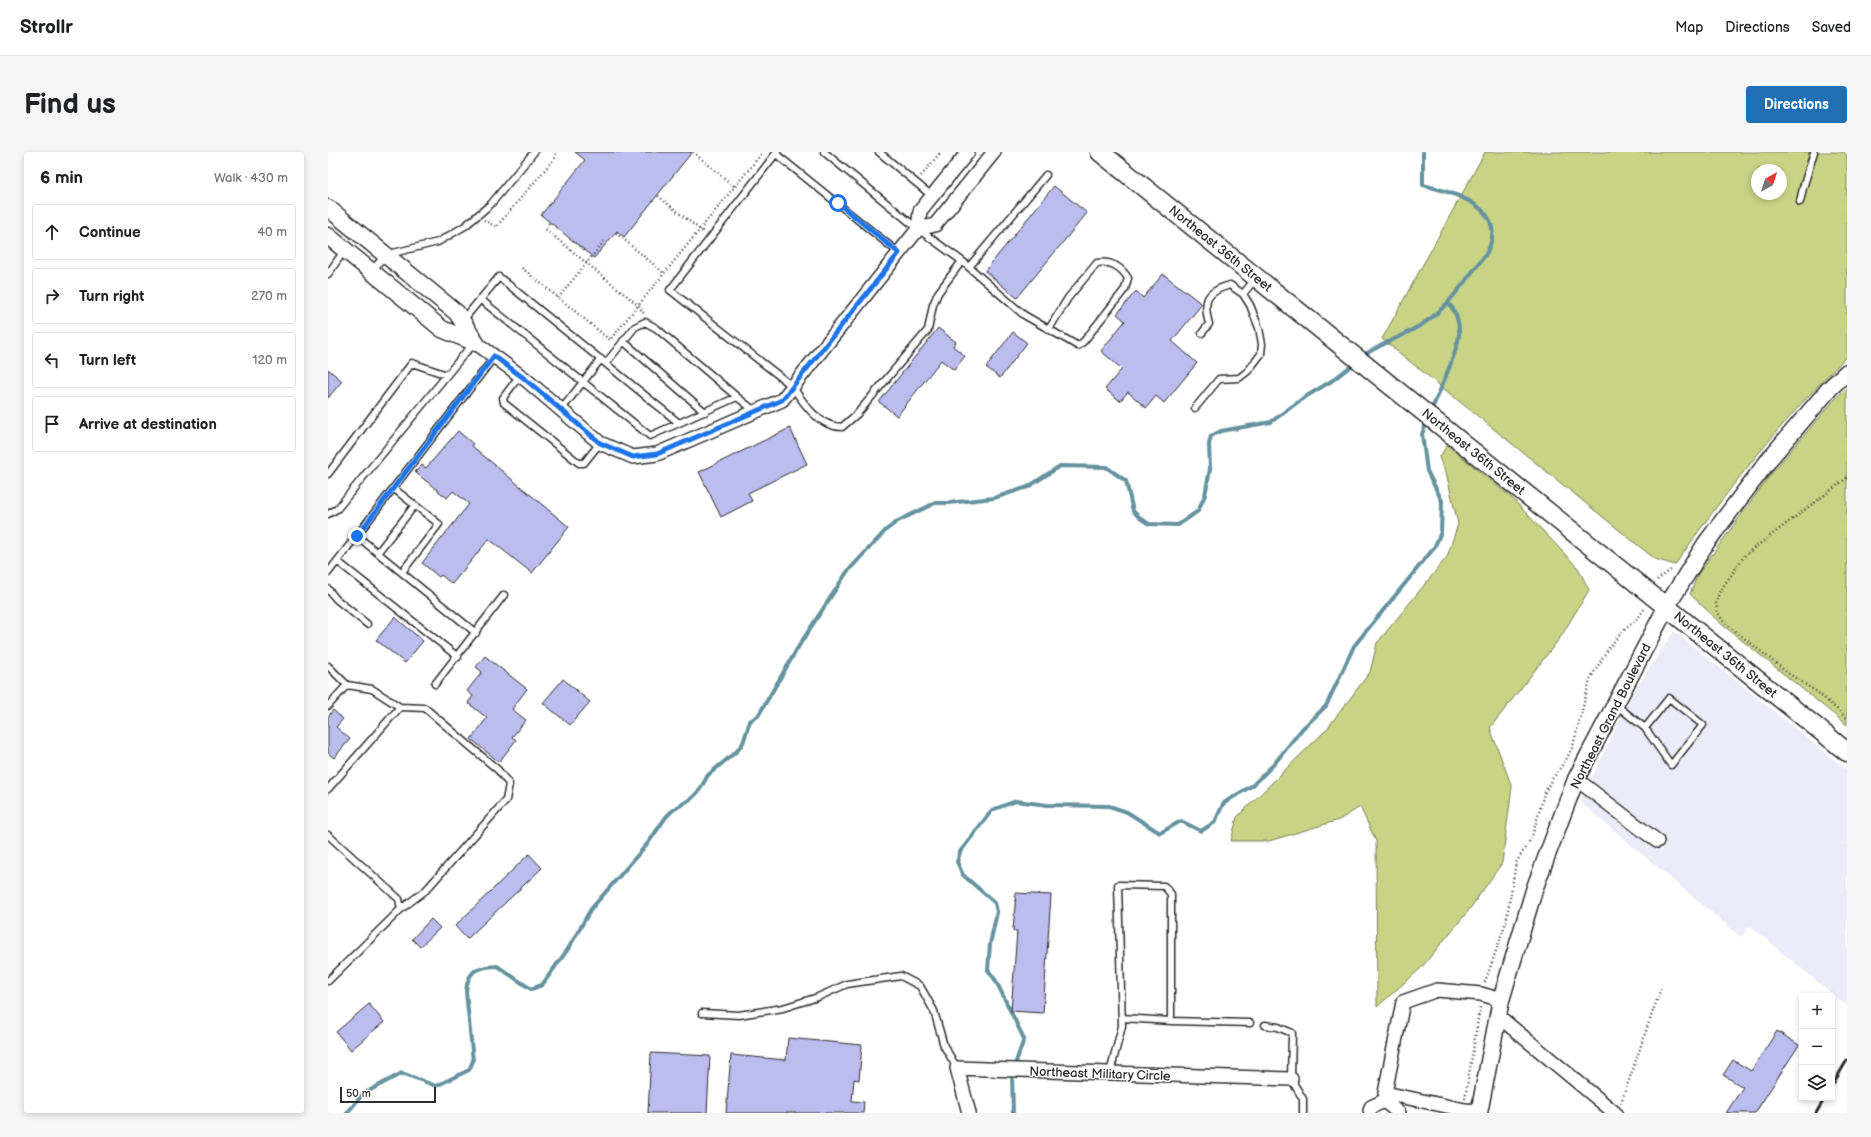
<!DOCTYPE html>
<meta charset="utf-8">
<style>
:root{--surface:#fff;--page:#f6f6f6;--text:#202124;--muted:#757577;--line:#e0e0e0;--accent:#1f6fb2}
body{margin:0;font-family:"Balsamiq Sans",sans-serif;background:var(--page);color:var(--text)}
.controls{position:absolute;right:12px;bottom:12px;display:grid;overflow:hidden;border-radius:4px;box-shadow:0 2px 6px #0003}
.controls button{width:36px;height:36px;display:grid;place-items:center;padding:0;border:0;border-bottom:1px solid var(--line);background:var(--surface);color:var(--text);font:20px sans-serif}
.compass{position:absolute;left:1423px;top:12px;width:36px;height:36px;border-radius:50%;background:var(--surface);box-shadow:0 2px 6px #0003;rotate:39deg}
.scale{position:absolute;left:12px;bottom:10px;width:96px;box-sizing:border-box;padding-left:4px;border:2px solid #2b2b2b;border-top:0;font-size:11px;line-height:14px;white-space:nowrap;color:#2b2b2b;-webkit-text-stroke:3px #fff;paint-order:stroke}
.stop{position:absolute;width:12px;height:12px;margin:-9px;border:3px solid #1a73e8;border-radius:50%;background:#fff}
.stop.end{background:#1a73e8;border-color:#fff;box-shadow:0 1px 4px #0008}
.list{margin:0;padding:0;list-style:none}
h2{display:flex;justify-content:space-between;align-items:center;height:52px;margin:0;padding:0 16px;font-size:17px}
h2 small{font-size:13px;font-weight:400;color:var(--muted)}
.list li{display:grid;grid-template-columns:26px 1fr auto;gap:12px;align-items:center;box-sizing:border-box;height:56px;margin:0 8px 8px;padding:0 8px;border:1px solid var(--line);border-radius:4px}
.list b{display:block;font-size:15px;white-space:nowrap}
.list em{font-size:13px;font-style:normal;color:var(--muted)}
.icon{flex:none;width:22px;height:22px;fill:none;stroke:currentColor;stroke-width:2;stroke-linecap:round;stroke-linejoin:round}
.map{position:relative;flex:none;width:1519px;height:961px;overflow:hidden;border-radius:4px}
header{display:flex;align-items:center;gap:24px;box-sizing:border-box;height:56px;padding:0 20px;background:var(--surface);border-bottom:1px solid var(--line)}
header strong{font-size:19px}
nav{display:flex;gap:22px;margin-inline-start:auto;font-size:14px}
.intro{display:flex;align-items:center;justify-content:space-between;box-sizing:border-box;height:96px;padding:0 24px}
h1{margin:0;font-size:28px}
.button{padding:10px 18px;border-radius:4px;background:var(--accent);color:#fff;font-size:14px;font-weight:700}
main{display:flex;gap:24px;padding:0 24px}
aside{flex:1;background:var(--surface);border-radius:4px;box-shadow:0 2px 6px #0003}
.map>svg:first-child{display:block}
.built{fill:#ebebfa}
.green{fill:#c8d386;stroke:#7a7f58;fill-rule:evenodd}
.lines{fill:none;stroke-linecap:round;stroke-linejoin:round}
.stream{stroke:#65929f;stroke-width:4}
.building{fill:#bcbdef;stroke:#2b2b2b}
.service-casing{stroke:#2b2b2b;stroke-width:9}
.minor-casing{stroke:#2b2b2b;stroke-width:16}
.tertiary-casing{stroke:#2b2b2b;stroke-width:19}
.secondary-casing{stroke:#2b2b2b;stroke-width:21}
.path{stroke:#2b2b2b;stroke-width:2.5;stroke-dasharray:1 3;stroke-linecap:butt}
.service{stroke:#fff;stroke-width:6}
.minor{stroke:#fff;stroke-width:13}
.tertiary{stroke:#fff;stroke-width:16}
.secondary{stroke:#fff;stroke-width:18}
.rail{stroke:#2b2b2b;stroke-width:3}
.route{stroke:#1a73e8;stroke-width:5}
.labels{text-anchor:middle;stroke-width:3;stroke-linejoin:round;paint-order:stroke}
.street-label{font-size:13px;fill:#2b2b2b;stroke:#fff}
</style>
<header>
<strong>Strollr</strong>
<nav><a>Map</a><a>Directions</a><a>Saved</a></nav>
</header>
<div class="intro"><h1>Find us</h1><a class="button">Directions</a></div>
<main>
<aside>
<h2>6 min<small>Walk · 430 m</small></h2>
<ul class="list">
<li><svg class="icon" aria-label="ahead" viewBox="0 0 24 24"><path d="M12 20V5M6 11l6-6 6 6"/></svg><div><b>Continue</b></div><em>40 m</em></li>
<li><svg class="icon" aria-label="right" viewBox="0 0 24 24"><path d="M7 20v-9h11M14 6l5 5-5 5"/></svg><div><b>Turn right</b></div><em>270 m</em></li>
<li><svg class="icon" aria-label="left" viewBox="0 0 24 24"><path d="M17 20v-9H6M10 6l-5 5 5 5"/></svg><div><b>Turn left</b></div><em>120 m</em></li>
<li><svg class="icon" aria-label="arrive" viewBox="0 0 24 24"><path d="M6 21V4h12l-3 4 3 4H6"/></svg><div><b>Arrive at destination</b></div></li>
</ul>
</aside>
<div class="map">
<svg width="1519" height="961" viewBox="0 0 1519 961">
<rect width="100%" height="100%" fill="#fff"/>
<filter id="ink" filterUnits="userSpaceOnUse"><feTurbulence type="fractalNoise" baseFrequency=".025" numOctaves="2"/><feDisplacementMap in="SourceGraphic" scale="8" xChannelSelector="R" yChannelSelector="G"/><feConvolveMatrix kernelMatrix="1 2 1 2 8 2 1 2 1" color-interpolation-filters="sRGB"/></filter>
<g filter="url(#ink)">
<path class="built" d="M 1346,479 L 1519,618 L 1519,854 L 1422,774 L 1413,785 L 1252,650 L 1305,541 Z"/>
<path class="green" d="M 1157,0 L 1519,0 L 1519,204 C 1456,266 1397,340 1347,413 L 1327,407 L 1054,187 ZM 1429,18 L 1453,18 L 1453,42 L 1429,42 Z
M 1519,236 L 1519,573 L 1391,470 L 1362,442 L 1370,422 L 1446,318 L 1508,246 Z
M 1119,293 L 1183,345 L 1250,416 L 1261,438 L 1232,486 L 1162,576 L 1184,635 L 1174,711 L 1141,758 L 1093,816 L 1049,855 L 1048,689 L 1032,655 L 1011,668 L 941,689 L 903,689 L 909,665 L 998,578 L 1042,520 L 1049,491 L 1119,405 L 1130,372 L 1118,320 L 1111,306 Z"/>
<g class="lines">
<path class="stream" d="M 1034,204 C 1054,191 1077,184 1096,171 C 1115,159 1128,141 1142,123 C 1147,115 1156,107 1160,98 C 1180,55 1126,41 1095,33 L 1095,0
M 1103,259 C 1111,240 1129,202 1131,183 C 1132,172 1128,159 1120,151
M 19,961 L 35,942 L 74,921 L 108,934 L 141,918 L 145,909 L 138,839 C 140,817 150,815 169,814 L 203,837 L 214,833 L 240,797 L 263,757 L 320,691 L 338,665 L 345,658 L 364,646 L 371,639 L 380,623 L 409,599 L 415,591 L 422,569 L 430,564 L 472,492 L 519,420 L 558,378 L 570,369 L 607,351 L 620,351 L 666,346 L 700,335 L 732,314 L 778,315 L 798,329 L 805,359 L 812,366 L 821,372 L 850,373 L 870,359 L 877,343 L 882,317 L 881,292 L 883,284 L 893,279 L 943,270 L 974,247 L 1005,228 L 1028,210
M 685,961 L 684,921 L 696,887 L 668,829 L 660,818 L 662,792 L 669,760 L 667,751 L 635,723 L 629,710 L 632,700 L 664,658 L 688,649 L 719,653 L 781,654 L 799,660 L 832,681 L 853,669 L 873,679 L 887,670 L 895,652 L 902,647 L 925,633 L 946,612 L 974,577 L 998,554 L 1026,494 L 1106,396 L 1113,380 L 1114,349 L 1099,319 L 1094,282 L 1099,269"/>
</g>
<path class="building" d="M 247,0 L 364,0 L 296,85 L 289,79 L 266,106 L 213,63 L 257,8 Z
M 726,34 L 759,61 L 689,146 L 657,119 Z
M 835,122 L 874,152 L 844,189 L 869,211 L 836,251 L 828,244 L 818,256 L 800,240 L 792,249 L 777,237 L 794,217 L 773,199 L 797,169 L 789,162 L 808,139 L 815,146 Z
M 610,176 L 628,190 L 625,194 L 637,204 L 626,218 L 613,208 L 569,264 L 551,250 Z
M 685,180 L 699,191 L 672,226 L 658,215 Z
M 0,217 L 14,229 L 0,246 Z
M 462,276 L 479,312 L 420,341 L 424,349 L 393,365 L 371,320 Z
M 130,279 L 145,292 L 144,294 L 241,375 L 204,421 L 161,387 L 124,432 L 113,423 L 111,425 L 94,411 L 141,352 L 125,339 L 119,346 L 87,320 L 94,313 L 98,316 Z
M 67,465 L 95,489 L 77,511 L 48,488 Z
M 157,504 L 199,537 L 184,557 L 198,568 L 184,585 L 188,588 L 171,610 L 143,587 L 159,566 L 140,551 L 145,544 L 139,539 L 154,520 L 148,515 Z
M 235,527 L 262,550 L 242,573 L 215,551 Z
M 5,558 L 15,567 L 8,575 L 22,587 L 6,606 L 0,601 L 0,565 Z
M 201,702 L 214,716 L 139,787 L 127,774 Z
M 688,741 L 723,743 L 715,861 L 683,859 L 689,779 L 685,779 Z
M 103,767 L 112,776 L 92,795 L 84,787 Z
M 41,852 L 56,870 L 23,898 L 8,880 Z
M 1449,879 L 1471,893 L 1427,961 L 1398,961 L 1415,935 L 1395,923 L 1405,908 L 1423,919 Z
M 460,886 L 534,893 L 531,928 L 526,927 L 524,949 L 536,950 L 535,961 L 398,961 L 403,903 L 458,908 Z
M 323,901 L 382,904 L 379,961 L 320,961 Z"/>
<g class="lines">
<g class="service-casing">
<path id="service" d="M 449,0 L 342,138 L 464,234 C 476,252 491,275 514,275 L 529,262 L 600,178 L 605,153 L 610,141 L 634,109
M 496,0 L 590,77 L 634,109 L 696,163 L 750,194 L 756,189 L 797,137 L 800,126 C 792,114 783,109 769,111 L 740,146 L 721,177
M 551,0 L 604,44
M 448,2 L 571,101
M 1472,50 L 1475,36 L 1486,0
M 641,115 L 718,23
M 44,119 L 57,103 L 110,90 L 137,74 L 163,52 L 206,0
M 0,122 L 16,99
M 152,147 L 322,284 L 409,245 L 427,259
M 135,168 L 171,125 L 351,271
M 874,181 L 881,172 C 875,149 877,140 902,133 L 915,142
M 295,189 L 377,260
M 278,211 L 307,175 L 317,170 L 328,176 L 409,245
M 192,223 L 175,246 L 176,251 L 251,311 L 256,311 L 272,291
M 867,256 L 891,227 L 911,226 L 920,219 L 933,202 L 934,192 L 931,176 L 922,153 L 915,142 L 928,126
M 233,258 L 273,207
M 0,322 L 84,211 L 119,223
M 65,336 L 111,372 L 74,420
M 0,362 L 9,357 L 137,201 L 147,192
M 29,384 L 148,481
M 50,400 L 87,353
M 9,409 L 130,505
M 0,421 L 167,204
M 0,437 L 8,447 L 39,472
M 0,514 L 19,533 L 0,554
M 107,532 L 176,443
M 19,533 L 44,537 L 72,555 L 97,556 L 170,618 L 181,632 L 178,648 L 98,738 L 73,757
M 1288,553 L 1317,576 L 1343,613 L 1375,573 L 1341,546 L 1317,576
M 0,637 L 72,555
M 0,683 L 71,747 L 73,757 L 0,829
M 374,861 L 411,863 L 455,856 L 490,845 L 519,832 L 573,824 L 592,834 L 606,859 L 616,894 L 629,916
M 843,869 L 922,871
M 937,873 L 950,875 L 964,881 L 963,927 L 975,947 L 975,961
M 782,921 L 794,874 L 790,733 L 836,734 L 843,742 L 843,869 L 794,866"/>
</g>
<g class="minor-casing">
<path id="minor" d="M 590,77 L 607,73 L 666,0
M 148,191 L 197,227 L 272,291 L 305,305 L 329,302 L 454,248 L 590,77 L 592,59 L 640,0
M 1248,627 L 1329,689
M 1170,864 L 1287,961
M 1042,958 L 1043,955 L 1056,949 L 1071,961
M 1151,959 L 1137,958 L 1057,941 L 1075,850 L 1109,838 L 1153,842 L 1173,848
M 641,961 L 629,916 L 963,927"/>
</g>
<g class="tertiary-casing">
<path id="tertiary" d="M 0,56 L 129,161 L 148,191
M 0,84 L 114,177 L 148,191
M 1151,961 L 1173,848 L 1207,735 L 1248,627 L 1339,454 L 1378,391 L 1443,305 L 1502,236 L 1519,220"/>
</g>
<g class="secondary-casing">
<path id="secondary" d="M 772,0 L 1519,600"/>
</g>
<path class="path" d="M 365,0 L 407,35
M 593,24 L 611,2 L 608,0
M 330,44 L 376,81
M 156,68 L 168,75 L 227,6 L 228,0
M 221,71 L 217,77 L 310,153 L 316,162
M 288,81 L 336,121
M 194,116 L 282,188 L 435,0
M 230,146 L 278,87
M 1519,326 L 1417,403 L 1392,439 L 1388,449 L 1389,460 L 1396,470 L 1461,522 L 1489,540 L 1519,566
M 1329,428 L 1344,417
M 1157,830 L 1178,770 L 1188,711 L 1204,685 L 1216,642 L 1222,630 L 1238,608 L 1245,594 L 1262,527 L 1280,497 L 1294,480 L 1310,466 L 1317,456
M 1137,947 L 1152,855
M 1293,951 L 1333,836"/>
<use href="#service" class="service"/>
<use href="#minor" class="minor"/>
<use href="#tertiary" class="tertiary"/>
<use href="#secondary" class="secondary"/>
<path class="rail" d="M 1504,934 L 1519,908
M 1488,961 L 1497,946"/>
</g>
</g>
<g class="lines" filter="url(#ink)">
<path class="route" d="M 29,384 L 166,204 L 197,227 L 272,291 L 305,305 L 329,302 L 454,248 L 571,101 L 510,51"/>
</g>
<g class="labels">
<g class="street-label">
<text transform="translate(893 96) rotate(39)" y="5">Northeast 36th Street</text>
<text transform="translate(1146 299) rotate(39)" y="5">Northeast 36th Street</text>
<text transform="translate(1398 502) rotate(39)" y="5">Northeast 36th Street</text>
<text transform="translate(1282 564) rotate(-63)" y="5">Northeast Grand Boulevard</text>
<text transform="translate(772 921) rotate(2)" y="5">Northeast Military Circle</text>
</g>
</g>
</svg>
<div class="controls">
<button>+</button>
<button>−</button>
<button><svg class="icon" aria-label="layers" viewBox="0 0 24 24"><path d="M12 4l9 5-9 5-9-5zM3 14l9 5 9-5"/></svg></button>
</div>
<svg class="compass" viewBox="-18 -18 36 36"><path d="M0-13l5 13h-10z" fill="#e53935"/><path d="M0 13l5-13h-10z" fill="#757577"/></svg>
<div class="scale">50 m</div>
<div class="stop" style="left:510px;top:51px"></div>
<div class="stop end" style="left:29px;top:384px"></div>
</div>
</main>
